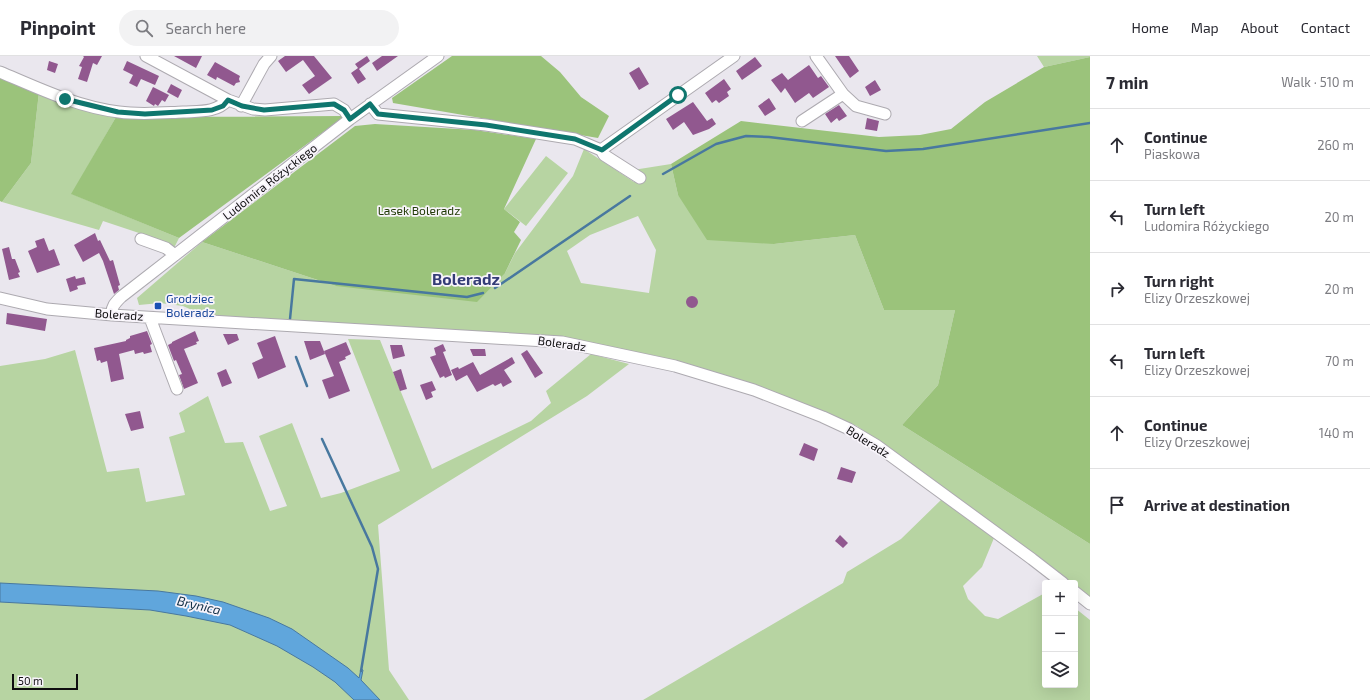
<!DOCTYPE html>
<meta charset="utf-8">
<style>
:root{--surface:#fff;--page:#f2f2f3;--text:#2b2b33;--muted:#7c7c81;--line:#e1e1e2}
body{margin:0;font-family:"Exo 2",sans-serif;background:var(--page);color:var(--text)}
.controls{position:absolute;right:12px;bottom:12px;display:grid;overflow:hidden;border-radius:4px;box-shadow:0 4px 16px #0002}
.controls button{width:36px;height:36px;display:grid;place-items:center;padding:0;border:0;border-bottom:1px solid var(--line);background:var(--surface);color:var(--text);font:20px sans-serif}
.scale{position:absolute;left:12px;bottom:10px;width:66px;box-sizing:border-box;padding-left:4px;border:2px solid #0f0e10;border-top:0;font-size:11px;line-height:14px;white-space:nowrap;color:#0f0e10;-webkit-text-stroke:3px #f8f4fb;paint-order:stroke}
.stop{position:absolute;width:12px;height:12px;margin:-9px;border:3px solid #0f766e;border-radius:50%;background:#fff}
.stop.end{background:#0f766e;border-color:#fff;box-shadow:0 1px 4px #0008}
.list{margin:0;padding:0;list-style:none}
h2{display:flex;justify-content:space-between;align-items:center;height:52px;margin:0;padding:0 16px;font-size:17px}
h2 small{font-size:13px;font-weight:400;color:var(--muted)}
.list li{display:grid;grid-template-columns:26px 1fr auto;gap:12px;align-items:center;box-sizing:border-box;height:72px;padding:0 16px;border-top:1px solid var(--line)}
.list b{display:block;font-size:15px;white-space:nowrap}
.list p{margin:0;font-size:13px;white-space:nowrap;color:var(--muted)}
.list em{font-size:13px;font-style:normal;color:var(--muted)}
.icon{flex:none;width:22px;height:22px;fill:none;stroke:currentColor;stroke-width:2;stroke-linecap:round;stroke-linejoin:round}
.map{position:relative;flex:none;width:1090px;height:644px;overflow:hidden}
header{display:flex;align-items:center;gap:24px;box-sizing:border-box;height:56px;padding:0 20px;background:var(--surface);border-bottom:1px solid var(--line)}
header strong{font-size:19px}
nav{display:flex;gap:22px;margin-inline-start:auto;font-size:14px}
.search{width:280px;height:36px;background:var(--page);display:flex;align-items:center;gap:10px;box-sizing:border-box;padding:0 14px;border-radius:22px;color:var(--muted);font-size:15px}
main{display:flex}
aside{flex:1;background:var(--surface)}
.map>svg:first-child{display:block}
.green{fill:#b7d4a2;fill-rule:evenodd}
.forest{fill:#9bc37b}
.water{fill:#60a6dc;stroke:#48789f}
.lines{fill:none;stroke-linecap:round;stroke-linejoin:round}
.stream{stroke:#48789f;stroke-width:2.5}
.building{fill:#91588f}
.minor-casing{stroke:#adaab0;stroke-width:13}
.minor{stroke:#fff;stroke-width:11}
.route{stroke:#0f766e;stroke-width:5}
.transit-dot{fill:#1a4fb4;stroke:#f8f4fb;stroke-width:1.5}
.labels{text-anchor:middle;stroke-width:3.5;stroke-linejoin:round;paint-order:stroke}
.street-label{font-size:12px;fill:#0f0e10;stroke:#f8f4fb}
.park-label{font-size:12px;fill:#223b07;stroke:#f8f4fb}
.transit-label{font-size:12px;fill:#164399;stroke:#f8f4fb;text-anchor:start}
.water-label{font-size:13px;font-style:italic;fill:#102e45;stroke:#f8f4fb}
.district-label{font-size:16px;font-weight:bold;fill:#343c77;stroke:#f8f4fb}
</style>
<header>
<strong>Pinpoint</strong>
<div class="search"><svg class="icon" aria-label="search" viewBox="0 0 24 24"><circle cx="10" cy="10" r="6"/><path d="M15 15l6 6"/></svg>Search here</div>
<nav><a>Home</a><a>Map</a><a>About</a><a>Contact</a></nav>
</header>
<main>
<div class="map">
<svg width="1090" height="644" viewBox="0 0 1090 644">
<rect width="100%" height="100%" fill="#eae7ee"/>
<path class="green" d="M 1037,0 L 1090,0 L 1090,1 L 1044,11 Z
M 39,36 L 87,54 L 116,61 L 72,138 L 179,182 L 174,192 L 142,178 L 103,165 L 99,174 L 2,146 L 31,107 Z
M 584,93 L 634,126 L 633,114 L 671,108 L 678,139 L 774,188 L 855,179 L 884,254 L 955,254 L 938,329 L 902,369 L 1090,488 L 1090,542 L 1075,531 L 1075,527 L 1070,527 L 927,419 L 857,370 L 762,331 L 657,300 L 552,280 L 203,259 L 183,250 L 160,247 L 139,249 L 137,242 L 202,186 L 336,230 L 505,217 L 515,197 L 573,120 ZM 638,160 L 656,194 L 649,237 L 581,227 L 567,195 L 590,179 Z
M 546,100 L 568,117 L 526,170 L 504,153 Z
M 348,283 L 380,284 L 432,413 L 531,365 L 551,347 L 546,335 L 591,298 L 629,308 L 587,340 L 378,469 L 389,614 L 409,644 L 0,644 L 0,310 L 45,303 L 75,294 L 107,416 L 139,412 L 146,446 L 185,439 L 169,381 L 185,376 L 179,357 L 208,340 L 225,387 L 243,386 L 270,455 L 287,450 L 259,380 L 292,367 L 321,442 L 341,437 L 400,415 Z
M 942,443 L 994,482 L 982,511 L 963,530 L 968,543 L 985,560 L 998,563 L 1043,538 L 1045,538 L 1045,629 L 1075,629 L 1075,552 L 1090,564 L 1090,644 L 643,644 L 843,527 L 847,516 L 901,483 Z"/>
<path class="forest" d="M 452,0 L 541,0 L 560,16 L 581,41 L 609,60 L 598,82 L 393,47 L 392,42 Z
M 1090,1 L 1090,488 L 902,369 L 938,329 L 955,254 L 884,254 L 855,179 L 774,188 L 707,184 L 678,139 L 671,108 L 741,65 L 879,81 L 920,79 L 951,73 L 985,46 L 1044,11 Z
M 0,21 L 39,36 L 31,107 L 2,146 L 0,145 Z
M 345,60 L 179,182 L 71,138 L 116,61 Z
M 375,68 L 475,74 L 536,83 L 504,153 L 520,166 L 514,176 L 521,184 L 505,217 L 477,246 L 336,230 L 202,186 L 355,70 Z"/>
<path class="water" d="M 0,527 L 158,535 L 196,540 L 223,546 L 269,562 L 292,573 L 348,612 L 359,622 L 361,613 L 363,614 L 361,624 L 380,644 L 354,644 L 335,626 L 313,611 L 277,590 L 230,569 L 186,560 L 150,554 L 0,546 Z"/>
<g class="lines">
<path class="stream" d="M 663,118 L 716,88 L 746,80 L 769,81 L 886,95 L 923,93 L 1090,67
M 495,232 L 630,140
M 290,263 L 294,223 L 467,241 L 483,237
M 296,301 L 307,330
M 322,383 L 372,491 L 378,513 L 361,615"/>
</g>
<path class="building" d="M 83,0 L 102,0 L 97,9 L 93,7 L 87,26 L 78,23 L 82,11 L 79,10 L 84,1 Z
M 174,0 L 202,0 L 196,12 Z
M 285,0 L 314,0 L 332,22 L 309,38 L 302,29 L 315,20 L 303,4 L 286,16 L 278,5 Z
M 367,0 L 370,5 L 359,13 L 366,23 L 358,28 L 351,17 L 358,12 L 355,8 Z
M 382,0 L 398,0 L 377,15 L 372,7 Z
M 835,0 L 849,0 L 859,15 L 850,22 Z
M 755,1 L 762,10 L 742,24 L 736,15 Z
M 49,5 L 58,8 L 55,17 L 47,14 Z
M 127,5 L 159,20 L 155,29 L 141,23 L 137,31 L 129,27 L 133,19 L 123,14 Z
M 215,6 L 240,20 L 239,23 L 240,26 L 236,27 L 234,30 L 217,21 L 216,24 L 207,19 Z
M 809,9 L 818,22 L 821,20 L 829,31 L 813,42 L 809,37 L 795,47 L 785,32 L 781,37 L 771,24 L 782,17 L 788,24 Z
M 639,11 L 649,28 L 639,34 L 629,17 Z
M 724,23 L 731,33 L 727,36 L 729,40 L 719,47 L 716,44 L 712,47 L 705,37 Z
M 875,24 L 881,34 L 870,40 L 865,31 Z
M 171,28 L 182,34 L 178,42 L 167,36 Z
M 153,31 L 169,39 L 165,46 L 162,44 L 158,50 L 155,48 L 154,50 L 146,45 Z
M 769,42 L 776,53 L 765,60 L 758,50 Z
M 693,46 L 707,65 L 712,62 L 716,68 L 709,73 L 693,79 L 684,66 L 673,74 L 666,63 Z
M 839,49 L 847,60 L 839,65 L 837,62 L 831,67 L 825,58 Z
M 867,62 L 879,65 L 877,75 L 865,73 Z
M 95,177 L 98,185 L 100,184 L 110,205 L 113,204 L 120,229 L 118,230 L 119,234 L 114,238 L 103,205 L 99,197 L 83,206 L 74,189 Z
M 44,182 L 49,195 L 54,193 L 60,209 L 37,217 L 28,195 L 37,191 L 35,185 Z
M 9,191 L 12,203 L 15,203 L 20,216 L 18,217 L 20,221 L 9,224 L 2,193 Z
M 75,220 L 76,223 L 84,221 L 86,228 L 77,230 L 78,233 L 70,236 L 66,223 Z
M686 246a6 6 0 1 1 12 0a6 6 0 1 1-12 0Z
M 7,257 L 47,263 L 45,275 L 6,268 Z
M 147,275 L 152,288 L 150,289 L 152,296 L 144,298 L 143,296 L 135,298 L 134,294 L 119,298 L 124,323 L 111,326 L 107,305 L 101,307 L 100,304 L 97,305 L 94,292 L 126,285 L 126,284 L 130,282 L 130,280 Z
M 195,275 L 199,285 L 196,286 L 197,288 L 184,293 L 198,327 L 184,333 L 179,319 L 182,318 L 176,304 L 174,305 L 168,289 L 172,287 L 172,286 Z
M 223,278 L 237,278 L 239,284 L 228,289 Z
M 275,280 L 286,311 L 258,323 L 252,307 L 263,302 L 257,287 Z
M 304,285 L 320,285 L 325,298 L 310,304 Z
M 346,286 L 351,298 L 345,301 L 346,303 L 339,306 L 350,335 L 329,343 L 322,324 L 334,320 L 324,295 Z
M 443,288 L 446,295 L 443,296 L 452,319 L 445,322 L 444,320 L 440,322 L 430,301 L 436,299 L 434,292 Z
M 390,289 L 402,289 L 405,300 L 393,303 Z
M 470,293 L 485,293 L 486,300 L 473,300 Z
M 527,294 L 543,317 L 535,322 L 521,298 Z
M 512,301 L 515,307 L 504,314 L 512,326 L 503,331 L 501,327 L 495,330 L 493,328 L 477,336 L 467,319 L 456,325 L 451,314 L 458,311 L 459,313 L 473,306 L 480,319 Z
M 226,313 L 232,327 L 222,331 L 217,317 Z
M 401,313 L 407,333 L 400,335 L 393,316 Z
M 432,325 L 436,334 L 431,336 L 433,341 L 426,344 L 420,329 Z
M 140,355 L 144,372 L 131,375 L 125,358 Z
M 804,387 L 818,393 L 814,405 L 799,399 Z
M 841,411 L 856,416 L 852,427 L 837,423 Z
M 840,479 L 848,487 L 843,492 L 835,485 Z"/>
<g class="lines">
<g class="minor-casing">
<path id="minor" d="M 146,0 L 228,44 L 253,53 L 265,54 L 334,48 L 344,54 L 350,63
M 816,0 L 843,38 L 856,50 L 885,58
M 0,16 C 38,32 77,51 119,56 C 140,59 161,57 183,56 C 199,55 216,57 228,44
M 370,48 L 378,58 L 486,69 L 575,83 L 601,94
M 241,50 L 264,8 L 271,0
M 802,65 L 843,38
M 601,94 L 734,0
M 601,94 L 604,99 L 640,122
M 141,183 L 166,192 L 175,199
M 0,242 L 47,253 L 112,259 L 562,286 L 675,310 L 754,334 L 823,361 L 849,373 L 876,389 L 1032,503 L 1063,527
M 112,259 C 111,251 115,247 121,241 L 350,63 L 438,0
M 150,262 L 177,333
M 1075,536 L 1090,548"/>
</g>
<use href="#minor" class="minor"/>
</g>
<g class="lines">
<path class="route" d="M 65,43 L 118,56 L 145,58 L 212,54 L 223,50 L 228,44 L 242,50 L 264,54 L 334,48 L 344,54 L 350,63 L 370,48 L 378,58 L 486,69 L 575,83 L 602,94 L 678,39"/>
</g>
<rect class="transit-dot" x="154" y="246" width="8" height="8" rx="2"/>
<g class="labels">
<g class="street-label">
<text transform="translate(270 126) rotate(-38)" y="4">Ludomira Różyckiego</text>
<text transform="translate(119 259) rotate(4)" y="4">Boleradz</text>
<text transform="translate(562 288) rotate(8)" y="4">Boleradz</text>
<text transform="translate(868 386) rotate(32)" y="4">Boleradz</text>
</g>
<g class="park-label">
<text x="419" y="159">Lasek Boleradz</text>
</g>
<g class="transit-label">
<text x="166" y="247">Grodziec<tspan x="166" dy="14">Boleradz</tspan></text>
</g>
<g class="water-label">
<text transform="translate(199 549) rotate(13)" y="5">Brynica</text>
</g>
<g class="district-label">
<text x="466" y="229">Boleradz</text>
</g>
</g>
</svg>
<div class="controls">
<button>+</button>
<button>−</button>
<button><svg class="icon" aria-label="layers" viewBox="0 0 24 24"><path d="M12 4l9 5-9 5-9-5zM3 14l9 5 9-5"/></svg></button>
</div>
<div class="scale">50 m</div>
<div class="stop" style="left:678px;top:39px"></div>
<div class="stop end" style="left:65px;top:43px"></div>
</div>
<aside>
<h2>7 min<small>Walk · 510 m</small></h2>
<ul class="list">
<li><svg class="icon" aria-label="ahead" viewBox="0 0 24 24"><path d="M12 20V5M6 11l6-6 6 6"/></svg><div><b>Continue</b><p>Piaskowa</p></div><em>260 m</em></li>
<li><svg class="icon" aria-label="left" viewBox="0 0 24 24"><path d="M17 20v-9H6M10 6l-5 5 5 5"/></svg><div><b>Turn left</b><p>Ludomira Różyckiego</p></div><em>20 m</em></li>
<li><svg class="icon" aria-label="right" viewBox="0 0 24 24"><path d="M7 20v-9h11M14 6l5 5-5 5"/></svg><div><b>Turn right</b><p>Elizy Orzeszkowej</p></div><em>20 m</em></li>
<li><svg class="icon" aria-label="left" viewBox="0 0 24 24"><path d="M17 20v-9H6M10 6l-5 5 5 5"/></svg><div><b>Turn left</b><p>Elizy Orzeszkowej</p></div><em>70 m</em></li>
<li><svg class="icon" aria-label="ahead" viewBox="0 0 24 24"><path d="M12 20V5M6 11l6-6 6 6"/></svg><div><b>Continue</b><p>Elizy Orzeszkowej</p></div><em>140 m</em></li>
<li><svg class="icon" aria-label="arrive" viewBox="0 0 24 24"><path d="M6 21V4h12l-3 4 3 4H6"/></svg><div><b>Arrive at destination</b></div></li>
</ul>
</aside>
</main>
